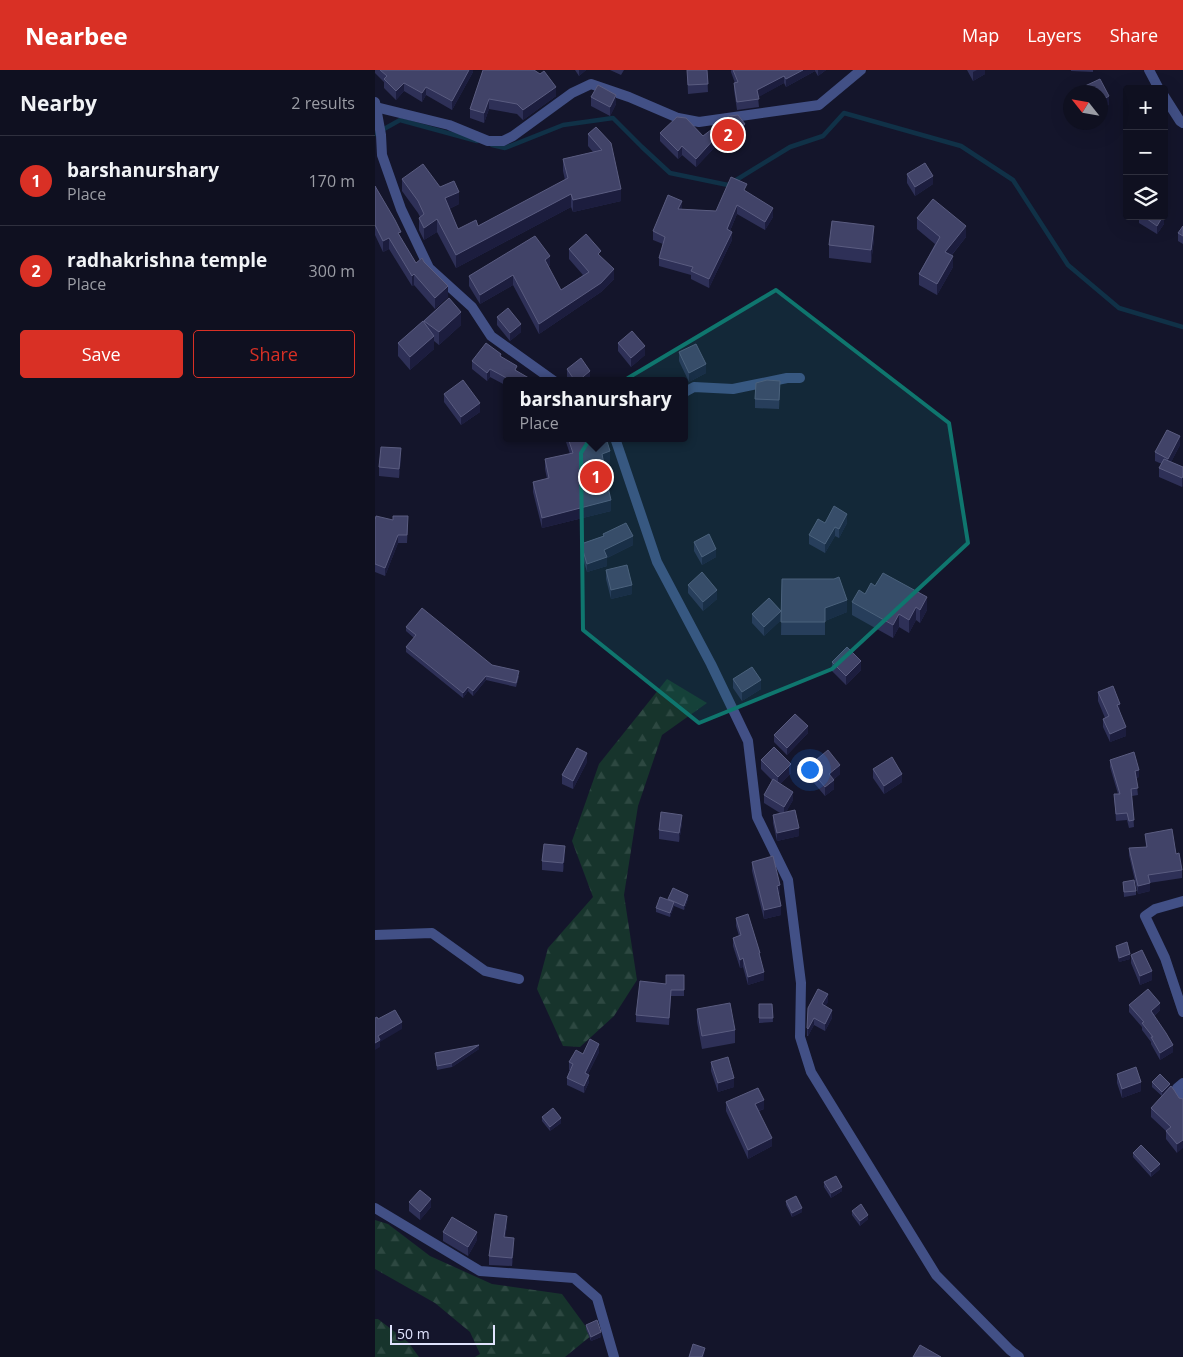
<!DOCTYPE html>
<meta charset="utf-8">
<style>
:root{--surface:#0f1020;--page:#1d1e2d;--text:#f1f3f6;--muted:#9b9da5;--line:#2f303e;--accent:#d93025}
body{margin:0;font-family:"Open Sans",sans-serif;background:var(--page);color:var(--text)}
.controls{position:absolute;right:15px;top:15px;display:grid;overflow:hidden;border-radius:5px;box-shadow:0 5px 20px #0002}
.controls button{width:45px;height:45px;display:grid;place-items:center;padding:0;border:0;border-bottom:1px solid var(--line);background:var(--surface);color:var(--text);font:25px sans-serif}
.compass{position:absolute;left:688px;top:15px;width:45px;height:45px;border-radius:50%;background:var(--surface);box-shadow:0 5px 20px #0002;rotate:301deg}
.scale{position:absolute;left:15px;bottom:12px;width:105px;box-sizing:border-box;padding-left:5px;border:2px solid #e0e3fd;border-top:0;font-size:14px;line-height:18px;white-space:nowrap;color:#e0e3fd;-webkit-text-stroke:4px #14152b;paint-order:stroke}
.you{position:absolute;left:434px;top:699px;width:18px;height:18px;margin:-12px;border:4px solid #fff;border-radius:50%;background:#1a73e8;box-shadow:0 0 0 8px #1a73e833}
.badge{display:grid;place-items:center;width:32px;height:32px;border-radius:50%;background:var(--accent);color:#fff;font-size:16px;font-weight:700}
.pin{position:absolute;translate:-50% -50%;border:2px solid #fff;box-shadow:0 1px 5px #0006}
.popup{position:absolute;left:128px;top:307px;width:185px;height:65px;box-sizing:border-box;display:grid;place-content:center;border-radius:5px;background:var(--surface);filter:drop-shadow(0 1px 4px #0005);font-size:16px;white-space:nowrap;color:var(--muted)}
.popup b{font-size:19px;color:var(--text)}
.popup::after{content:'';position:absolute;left:50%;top:100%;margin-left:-10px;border:10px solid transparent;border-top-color:var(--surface)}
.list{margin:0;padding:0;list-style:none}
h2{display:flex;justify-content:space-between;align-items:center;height:65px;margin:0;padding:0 20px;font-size:21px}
h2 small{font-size:16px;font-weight:400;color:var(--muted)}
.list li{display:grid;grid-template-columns:32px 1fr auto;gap:15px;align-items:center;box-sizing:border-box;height:90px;padding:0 20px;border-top:1px solid var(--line)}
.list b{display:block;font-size:19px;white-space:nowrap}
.list p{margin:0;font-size:16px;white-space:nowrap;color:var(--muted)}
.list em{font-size:16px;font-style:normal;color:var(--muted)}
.actions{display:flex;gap:10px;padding:15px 20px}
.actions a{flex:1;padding:11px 0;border:1px solid var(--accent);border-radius:5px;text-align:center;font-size:18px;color:var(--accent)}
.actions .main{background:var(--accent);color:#fff}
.icon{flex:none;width:28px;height:28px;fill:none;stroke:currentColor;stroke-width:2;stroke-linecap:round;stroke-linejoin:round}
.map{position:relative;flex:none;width:808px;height:1287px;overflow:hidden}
header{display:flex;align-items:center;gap:30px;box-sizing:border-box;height:70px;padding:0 25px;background:var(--accent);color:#fff}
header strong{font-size:24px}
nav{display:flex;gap:28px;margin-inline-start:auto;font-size:18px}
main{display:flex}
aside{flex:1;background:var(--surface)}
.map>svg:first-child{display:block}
.forest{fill:url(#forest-firs)}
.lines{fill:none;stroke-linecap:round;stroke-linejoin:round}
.stream{stroke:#103147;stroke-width:4.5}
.minor{stroke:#425086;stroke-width:10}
.tertiary{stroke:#425086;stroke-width:10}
.wall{fill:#2e3057}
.shaded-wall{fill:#1c1d3e}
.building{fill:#414368;stroke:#5a5c80}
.marked{fill:#0f766e;fill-opacity:0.2;stroke:#0f766e;stroke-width:4;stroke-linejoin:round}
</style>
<header>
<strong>Nearbee</strong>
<nav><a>Map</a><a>Layers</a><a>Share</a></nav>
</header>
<main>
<aside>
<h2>Nearby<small>2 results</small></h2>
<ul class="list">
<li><span class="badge">1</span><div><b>barshanurshary</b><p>Place</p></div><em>170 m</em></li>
<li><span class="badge">2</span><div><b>radhakrishna temple</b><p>Place</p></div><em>300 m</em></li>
</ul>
<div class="actions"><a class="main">Save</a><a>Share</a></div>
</aside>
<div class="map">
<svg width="808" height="1287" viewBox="0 0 808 1287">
<defs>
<pattern id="forest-firs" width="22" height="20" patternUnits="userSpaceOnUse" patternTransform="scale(1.25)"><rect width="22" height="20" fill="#17342c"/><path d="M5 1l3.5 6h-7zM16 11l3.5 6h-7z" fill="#2d4841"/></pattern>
</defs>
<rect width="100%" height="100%" fill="#14152b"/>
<path class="forest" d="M 292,609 L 332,633 L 287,665 L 263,736 L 249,825 L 262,910 L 239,946 L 205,977 L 188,976 L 162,919 L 173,878 L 218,827 L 197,771 L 224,694 Z
M 0,1150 L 13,1154 L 55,1186 L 117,1214 L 187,1224 L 217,1265 L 190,1287 L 100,1287 L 105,1284 L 95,1262 L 60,1233 L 0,1199 Z
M 0,1249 L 3,1249 L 33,1272 L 44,1287 L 0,1287 Z"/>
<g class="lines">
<path class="stream" d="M 0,64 L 25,50 L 102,71
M 117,75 L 130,78 L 188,55 L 238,48 L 267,77 L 295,103 L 353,115 L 415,77 L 448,66 L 469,43 L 586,76 L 638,110 L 693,195 L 744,238 L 808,257"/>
<path class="minor" d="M 774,0 L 784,19
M 789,26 L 805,51 L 808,53
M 1,37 L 74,55 L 113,71 L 128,71 L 138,66 L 197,23 L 216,14 L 254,27 L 303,48 L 324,52 L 444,35 L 486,0
M 310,322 L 319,317 L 358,319 L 412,308 L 425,308
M 808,831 L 780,839 L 770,846 L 790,888 L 808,942
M 0,865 L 57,863 L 110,901 L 144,909
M 808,1013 L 802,1018 L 808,1031
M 0,1138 L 105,1201 L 199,1208 L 222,1228 L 239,1287"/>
<path class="tertiary" d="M 0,32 L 6,65 L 7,85 L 26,139 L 54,198 L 97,237 L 116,266 L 179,311
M 240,368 L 282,492 L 336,594 L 373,671 L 382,747 L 413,810 L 426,913 L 425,967 L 436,1002 L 561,1205 L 635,1280 L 644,1287"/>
</g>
<path class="wall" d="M 0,0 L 98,0 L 98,2 L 77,40 L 51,25 L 47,32 L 29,21 L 21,30 L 9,18 L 9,12 L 0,3 Z
M 108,0 L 181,26 L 148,50 L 142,44 L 114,39 L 109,53 L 95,48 L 95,39 Z
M 200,0 L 211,0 L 204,6 Z
M 235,0 L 249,0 L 246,5 Z
M 312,0 L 332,0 L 333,22 L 313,24 Z
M 356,0 L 451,0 L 443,6 L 440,1 L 411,17 L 409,13 L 383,27 L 384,37 L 362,40 L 359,20 L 359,13 L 360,13 L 356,2 Z
M 592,0 L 610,0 L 610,4 L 598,11 Z
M 696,0 L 718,0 L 718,2 L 696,1 Z
M 216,27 L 241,34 L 235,46 L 216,36 Z
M 221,57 L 246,131 L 198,142 L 196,137 L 81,198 L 62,162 L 49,170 L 44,160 L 44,148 L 45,147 L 43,143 L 27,121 L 27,109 L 65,117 L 84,134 L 74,139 L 83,159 L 103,156 L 190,110 L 188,101 L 188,89 L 218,82 L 213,76 L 213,64 Z
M 285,63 L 328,66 L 370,63 L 345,81 L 341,76 L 321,97 L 307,85 L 303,89 L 285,71 Z
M 532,104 L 558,114 L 540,126 L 532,113 Z
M 0,116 L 26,169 L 41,193 L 73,227 L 60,239 L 39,215 L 37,216 L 14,179 L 8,182 L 0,165 Z
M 372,122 L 398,147 L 390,160 L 362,144 L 355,161 L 357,170 L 334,218 L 316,209 L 316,205 L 284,196 L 284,188 L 288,174 L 278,170 L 278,161 L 307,139 L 341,141 Z
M 764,146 L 789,146 L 789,154 L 782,164 L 764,153 Z
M 542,148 L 591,167 L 577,185 L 578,197 L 562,225 L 544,215 L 544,204 L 560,174 L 542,159 Z
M 808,156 L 808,174 L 803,171 L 803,163 Z
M 499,169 L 496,193 L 454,188 L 454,175 Z
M 194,179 L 226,187 L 239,209 L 226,222 L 164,264 L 138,215 L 105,234 L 94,216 L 94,206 L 175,195 L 173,197 L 186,220 L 208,205 L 194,189 Z
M 74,228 L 86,255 L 64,275 L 59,271 L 59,279 L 35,300 L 23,286 L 23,273 Z
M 122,247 L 146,262 L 135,271 L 122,255 Z
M 243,273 L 270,285 L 256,297 L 243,281 Z
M 304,282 L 331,303 L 314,312 L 304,291 Z
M 126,287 L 142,301 L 159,311 L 132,311 L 132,316 L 115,307 L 112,311 L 97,299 L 97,291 Z
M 192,299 L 215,310 L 214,311 L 194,311 L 192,308 Z
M 405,320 L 404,339 L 380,338 L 380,329 Z
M 69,324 L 105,342 L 86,355 L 69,332 Z
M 191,368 L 231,368 L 235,392 L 229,394 L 236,441 L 167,458 L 158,422 L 158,412 L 172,409 L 170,399 L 170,389 L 195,384 L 191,372 Z
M 805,375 L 796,392 L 808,397 L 808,415 L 807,417 L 784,407 L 784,398 L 787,394 L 780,391 L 780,382 Z
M 26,387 L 24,408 L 4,406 L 4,397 Z
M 0,450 L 33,454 L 32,473 L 23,473 L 10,506 L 0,502 Z
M 450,453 L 472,453 L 464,468 L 460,466 L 450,483 L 434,474 L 434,465 Z
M 228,464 L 258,475 L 232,488 L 232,496 L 212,502 L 206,482 L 206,474 L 228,466 Z
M 319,472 L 341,487 L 327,495 L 319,481 Z
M 231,500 L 257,524 L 236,529 L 231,509 Z
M 407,509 L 472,542 L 450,551 L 450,565 L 406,565 Z
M 313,515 L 342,529 L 328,541 L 313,523 Z
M 490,524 L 552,540 L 545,553 L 541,550 L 534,563 L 524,557 L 518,568 L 477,545 L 477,532 Z
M 377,544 L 406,550 L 389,566 L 377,553 Z
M 31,557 L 117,595 L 144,606 L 141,617 L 111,610 L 98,626 L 93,621 L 88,628 L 31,582 L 31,577 L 39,568 L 31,561 Z
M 457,592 L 486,600 L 471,615 L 457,601 Z
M 358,609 L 386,619 L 367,631 L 358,618 Z
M 723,622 L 751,666 L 735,672 L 728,657 L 728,649 L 730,648 L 723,631 Z
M 433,663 L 412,685 L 399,672 L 399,665 Z
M 386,690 L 416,703 L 405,714 L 418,730 L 411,742 L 424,766 L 402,771 L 398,753 L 398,745 L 405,743 L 389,733 L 389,725 L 397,710 L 386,699 Z
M 735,690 L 764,707 L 761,708 L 763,725 L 757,726 L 759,757 L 754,758 L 752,750 L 741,751 L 739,724 L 743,724 L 735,697 Z
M 212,692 L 198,719 L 187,714 L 187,705 Z
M 435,695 L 465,704 L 458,710 L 459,719 L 450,726 L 439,713 L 439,709 L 435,704 Z
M 498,699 L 527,712 L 509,724 L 498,708 Z
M 307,753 L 304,772 L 284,769 L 284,760 Z
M 770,764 L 801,784 L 807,800 L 807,808 L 774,813 L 775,821 L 763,824 L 754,785 L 754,778 L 771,777 Z
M 190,785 L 188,802 L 167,800 L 167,791 Z
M 377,792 L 405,824 L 404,824 L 406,845 L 389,849 L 377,801 Z
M 748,812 L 761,821 L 761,825 L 749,827 Z
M 293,829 L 313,829 L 309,840 L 299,836 L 295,847 L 281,842 L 281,838 L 293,830 Z
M 361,848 L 385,887 L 389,910 L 373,915 L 368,897 L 365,898 L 358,876 L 358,868 L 364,866 L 361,856 Z
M 741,876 L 755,889 L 744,892 L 741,880 Z
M 756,885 L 777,910 L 765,915 L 756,893 Z
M 309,905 L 309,926 L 296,926 L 294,955 L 261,952 L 261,945 L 291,914 Z
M 453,932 L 450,936 L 457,948 L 450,961 L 439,955 L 433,966 L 432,966 L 433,938 Z
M 384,934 L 397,934 L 398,952 L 384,953 Z
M 754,935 L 785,940 L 779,946 L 798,982 L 785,990 L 776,974 L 776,972 L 767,960 L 767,957 L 754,942 Z
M 322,939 L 360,960 L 360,973 L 327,979 L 322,952 Z
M 104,979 L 77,997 L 62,1000 L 60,983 Z
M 224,982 L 213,1004 L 214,1012 L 209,1023 L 192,1015 L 192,1008 L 195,1000 L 194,1000 L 194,992 L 208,984 Z
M 336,992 L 359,1017 L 343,1022 L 336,1001 Z
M 742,1004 L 766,1021 L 747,1028 L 742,1013 Z
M 777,1012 L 795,1018 L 804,1028 L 802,1083 L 791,1069 L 791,1061 L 776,1047 L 776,1038 L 787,1026 L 777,1017 Z
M 351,1032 L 389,1039 L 384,1041 L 397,1076 L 373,1089 L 351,1041 Z
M 167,1047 L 186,1053 L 175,1061 L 167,1051 Z
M 758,1083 L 785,1099 L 776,1107 L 758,1087 Z
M 449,1112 L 467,1121 L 456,1128 L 449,1117 Z
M 411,1131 L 427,1142 L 417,1147 L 411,1135 Z
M 34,1132 L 56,1137 L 45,1150 L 34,1141 Z
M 477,1141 L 493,1149 L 485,1156 L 477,1145 Z
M 132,1155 L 130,1167 L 139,1177 L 137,1196 L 114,1195 L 114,1186 Z
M 68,1162 L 102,1170 L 93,1186 L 68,1171 Z
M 211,1255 L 226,1267 L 216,1271 L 211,1259 Z"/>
<path class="shaded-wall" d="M 94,0 L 98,0 L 98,2 L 77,40 L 77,31 Z
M 204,0 L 211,0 L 204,6 Z
M 428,0 L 440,0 L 440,1 L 411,17 L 411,9 Z
M 443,0 L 451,0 L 443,6 Z
M 602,0 L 610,0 L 610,4 L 598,11 L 598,2 Z
M 409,6 L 409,13 L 382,28 L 382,20 Z
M 29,13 L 29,21 L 21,30 L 21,21 Z
M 51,17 L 51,25 L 47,32 L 47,23 Z
M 181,17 L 181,26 L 148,50 L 148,40 Z
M 241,25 L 241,34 L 235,46 L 235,37 Z
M 734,26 L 734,35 L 726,39 L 726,31 Z
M 114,29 L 114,39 L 109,53 L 109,43 Z
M 370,54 L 370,63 L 345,81 L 345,73 Z
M 341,67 L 341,76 L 321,97 L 321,89 Z
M 307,76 L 307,85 L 303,89 L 303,81 Z
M 558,106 L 558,114 L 540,126 L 540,117 Z
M 246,119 L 246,131 L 198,142 L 198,130 Z
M 84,122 L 84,134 L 70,141 L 70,128 Z
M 196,124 L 196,137 L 81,198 L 81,185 Z
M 307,131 L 307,139 L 303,139 Z
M 362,135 L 362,144 L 352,168 L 352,159 Z
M 398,138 L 398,147 L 390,160 L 390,152 Z
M 788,146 L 789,146 L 789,154 L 782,164 L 782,156 Z
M 62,149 L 62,162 L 49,170 L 49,158 Z
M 499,156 L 499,169 L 496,193 L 496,180 Z
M 591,156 L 591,167 L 570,193 L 570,182 Z
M 357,162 L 357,170 L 334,218 L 334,209 Z
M 14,168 L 14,179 L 8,182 L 8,171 Z
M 175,186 L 175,195 L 170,199 L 170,190 Z
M 578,186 L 578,197 L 562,225 L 562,214 Z
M 239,199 L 239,209 L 226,222 L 164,264 L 164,254 Z
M 39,204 L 39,215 L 37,216 L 37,206 Z
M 138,205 L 138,215 L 105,234 L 105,225 Z
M 73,216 L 73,227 L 60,239 L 60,228 Z
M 86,242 L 86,255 L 64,275 L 64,262 Z
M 146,254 L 146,262 L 135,271 L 135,263 Z
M 59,266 L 59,279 L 35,300 L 35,287 Z
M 270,276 L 270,285 L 256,297 L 256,288 Z
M 331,294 L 331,303 L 314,312 L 314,303 Z
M 115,299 L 115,307 L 112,311 L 112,303 Z
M 215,301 L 215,310 L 214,311 L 203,311 Z
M 105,333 L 105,342 L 86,355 L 86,347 Z
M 805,366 L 805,375 L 793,398 L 793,389 Z
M 26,378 L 26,387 L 24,408 L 24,399 Z
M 235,381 L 235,392 L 227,394 L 227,384 Z
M 808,406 L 808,415 L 807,417 L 807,408 Z
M 236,430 L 236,441 L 167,458 L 167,448 Z
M 472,444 L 472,453 L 464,468 L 464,459 Z
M 460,457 L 460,466 L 450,483 L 450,474 Z
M 23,465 L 23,473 L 10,506 L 10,498 Z
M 258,466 L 258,475 L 232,488 L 232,496 L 212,502 L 212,494 L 229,480 Z
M 341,479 L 341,487 L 327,495 L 327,487 Z
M 257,515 L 257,524 L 236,529 L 236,520 Z
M 342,520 L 342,529 L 328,541 L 328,532 Z
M 552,527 L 552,540 L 545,553 L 545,540 Z
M 472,530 L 472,542 L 450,551 L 450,538 Z
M 541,537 L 541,550 L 534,563 L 534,550 Z
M 406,541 L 406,550 L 389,566 L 389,557 Z
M 524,544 L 524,557 L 518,568 L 518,555 Z
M 486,591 L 486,600 L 471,615 L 471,606 Z
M 111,606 L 111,610 L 98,626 L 98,621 Z
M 386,610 L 386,619 L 367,631 L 367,622 Z
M 93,617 L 93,621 L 88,628 L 88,623 Z
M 745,634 L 745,642 L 742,635 Z
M 433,656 L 433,663 L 412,685 L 412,678 Z
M 751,657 L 751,666 L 735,672 L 735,664 Z
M 212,683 L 212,692 L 198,719 L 198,711 Z
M 416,694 L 416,703 L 403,716 L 403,707 Z
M 465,695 L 465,704 L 454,713 L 454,704 Z
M 764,700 L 764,707 L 760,708 L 760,701 Z
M 527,704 L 527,712 L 509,724 L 509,716 Z
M 459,710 L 459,719 L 450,726 L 450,717 Z
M 418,722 L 418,730 L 409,746 L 409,737 Z
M 307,745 L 307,753 L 304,772 L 304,763 Z
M 424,758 L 424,766 L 402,771 L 402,763 Z
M 190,776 L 190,785 L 188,802 L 188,793 Z
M 775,813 L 775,821 L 763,824 L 763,816 Z
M 405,815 L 405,824 L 402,825 L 402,816 Z
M 313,825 L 313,829 L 309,840 L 309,836 Z
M 299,832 L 299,837 L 295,847 L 295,843 Z
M 406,836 L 406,845 L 389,849 L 389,840 Z
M 755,884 L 755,889 L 744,892 L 744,888 Z
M 368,888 L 368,897 L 365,898 L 365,890 Z
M 777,901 L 777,910 L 765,915 L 765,906 Z
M 389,902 L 389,910 L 373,915 L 373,907 Z
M 296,920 L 296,926 L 294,955 L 294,948 Z
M 453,924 L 453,932 L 447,942 L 447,934 Z
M 785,933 L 785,940 L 776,948 L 776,941 Z
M 457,940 L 457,948 L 450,961 L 450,954 Z
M 439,948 L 439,955 L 433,966 L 433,959 Z
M 27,952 L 27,959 L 5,972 L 5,977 L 0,980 L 0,973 L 3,966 Z
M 224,974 L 224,982 L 210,1010 L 210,1003 Z
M 104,975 L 104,979 L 77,997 L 77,993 Z
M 798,975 L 798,982 L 785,990 L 785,983 Z
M 214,1005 L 214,1012 L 209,1023 L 209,1016 Z
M 359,1008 L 359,1017 L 343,1022 L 343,1013 Z
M 766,1012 L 766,1021 L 747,1028 L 747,1019 Z
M 795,1014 L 795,1018 L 787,1026 L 787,1022 Z
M 389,1030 L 389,1039 L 380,1042 L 380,1034 Z
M 186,1048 L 186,1053 L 175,1061 L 175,1057 Z
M 397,1068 L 397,1076 L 373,1089 L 373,1080 Z
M 808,1070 L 808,1078 L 802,1083 L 802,1074 Z
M 785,1094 L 785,1099 L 776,1107 L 776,1102 Z
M 467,1117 L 467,1121 L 456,1128 L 456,1123 Z
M 56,1129 L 56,1137 L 45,1150 L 45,1142 Z
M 427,1138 L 427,1142 L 417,1147 L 417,1143 Z
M 493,1145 L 493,1149 L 485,1156 L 485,1151 Z
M 132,1146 L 132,1155 L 129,1175 L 129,1167 Z
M 102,1162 L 102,1170 L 93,1186 L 93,1177 Z
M 139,1168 L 139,1177 L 137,1196 L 137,1188 Z
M 226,1262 L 226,1267 L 216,1271 L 216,1267 Z
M 330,1278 L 329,1287 L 327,1287 Z"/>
<path class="building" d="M 5,0 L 94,0 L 77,31 L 51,17 L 47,23 L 29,13 L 21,21 L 9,9 L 12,6 Z
M 108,0 L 159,0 L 165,4 L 169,1 L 181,17 L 148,40 L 142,34 L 114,29 L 109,43 L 95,39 Z
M 312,0 L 332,0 L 333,14 L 313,15 Z
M 358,0 L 428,0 L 411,9 L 409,6 L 382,20 L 384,29 L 362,32 L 359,13 L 363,12 Z
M 725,9 L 734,26 L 726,31 L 726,22 L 714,22 L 710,16 Z
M 223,15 L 241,25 L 235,37 L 216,27 Z
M 363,45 L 370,54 L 345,73 L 341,67 L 321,89 L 307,76 L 303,81 L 285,63 L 302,47 L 311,48 L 328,66 L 354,46 Z
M 221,57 L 236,73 L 246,119 L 198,130 L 196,124 L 81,185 L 62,149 L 49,158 L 44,148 L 49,144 L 43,131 L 27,109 L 48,94 L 65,117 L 79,111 L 84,122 L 70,128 L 83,159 L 101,150 L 103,156 L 193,108 L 188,89 L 227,80 L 213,64 Z
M 550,93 L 558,106 L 540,117 L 532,104 Z
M 356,107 L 372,114 L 369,120 L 398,138 L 390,152 L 362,135 L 352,159 L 357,162 L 334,209 L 316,201 L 318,197 L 284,188 L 290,167 L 278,161 L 293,125 L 307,131 L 303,139 L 341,141 Z
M 0,116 L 20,150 L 26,162 L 23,163 L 41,193 L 47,188 L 49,192 L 73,216 L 60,228 L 39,204 L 37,206 L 14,168 L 8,171 L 0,155 Z
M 558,129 L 591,156 L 570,182 L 578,186 L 562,214 L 544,204 L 565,167 L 542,148 Z
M 768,146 L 788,146 L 782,156 Z
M 457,151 L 499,156 L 496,180 L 454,175 Z
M 808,156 L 808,166 L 803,163 Z
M 211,164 L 226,181 L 223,184 L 239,199 L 226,213 L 164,254 L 138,205 L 105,225 L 94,206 L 160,166 L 175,186 L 170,190 L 186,220 L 214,202 L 194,179 Z
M 74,228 L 86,242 L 64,262 L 49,251 Z
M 133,238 L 146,254 L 135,263 L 122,247 Z
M 48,251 L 59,266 L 35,287 L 23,273 Z
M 257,261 L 270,276 L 256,288 L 243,273 Z
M 111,273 L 126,284 L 125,286 L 142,296 L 140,300 L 159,311 L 137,311 L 115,299 L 112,303 L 97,291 Z
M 321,274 L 331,294 L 314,303 L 304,282 Z
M 206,288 L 215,301 L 203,311 L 200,311 L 192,299 Z
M 88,310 L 105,333 L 86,347 L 69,324 Z
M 392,310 L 405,311 L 404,330 L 380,329 L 381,313 Z
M 792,360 L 805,366 L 793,389 L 780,382 Z
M 193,368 L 231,368 L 235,381 L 227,384 L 230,400 L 229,400 L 236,430 L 167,448 L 158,412 L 174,408 L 170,389 L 198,383 Z
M 6,377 L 26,378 L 24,399 L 4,397 Z
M 789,389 L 808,397 L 808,406 L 807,408 L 784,398 Z
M 459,436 L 472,444 L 464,459 L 460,457 L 450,474 L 434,465 L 443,449 L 450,453 Z
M 1,446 L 18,450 L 18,446 L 33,446 L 32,465 L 23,465 L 10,498 L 0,494 L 0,450 Z
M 251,453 L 258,466 L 229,480 L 232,487 L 212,494 L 206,474 L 229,466 L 228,464 Z
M 334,464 L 341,479 L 327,487 L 319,472 Z
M 252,495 L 257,515 L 236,520 L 231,500 Z
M 327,502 L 342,520 L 328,532 L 313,515 Z
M 508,503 L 552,527 L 545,540 L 541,537 L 534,550 L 524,544 L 518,555 L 477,532 L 484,520 L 490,524 L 496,513 L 500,516 Z
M 464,507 L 472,530 L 450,538 L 450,552 L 406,552 L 407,509 L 459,509 Z
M 394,528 L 406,541 L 389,557 L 377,544 Z
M 47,538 L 117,595 L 144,601 L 141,613 L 111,606 L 98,621 L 93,617 L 88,623 L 31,577 L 41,565 L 31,557 Z
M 472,577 L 486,591 L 471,606 L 457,592 Z
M 377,597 L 386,610 L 367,622 L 358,609 Z
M 738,616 L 745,634 L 742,635 L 751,657 L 735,664 L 728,649 L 734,646 L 723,622 Z
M 420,644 L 433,656 L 412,678 L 399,665 Z
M 399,677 L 416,694 L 403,707 L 386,690 Z
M 202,678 L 212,683 L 198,711 L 187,705 Z
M 453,680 L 465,695 L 454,704 L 459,710 L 450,717 L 439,704 L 441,702 L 435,695 Z
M 759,682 L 764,700 L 760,701 L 763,718 L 756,719 L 759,750 L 754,751 L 752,743 L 741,744 L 739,724 L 745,724 L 735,690 Z
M 517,687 L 527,704 L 509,716 L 498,699 Z
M 398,709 L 418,722 L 409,737 L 389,725 Z
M 420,740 L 424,758 L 402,763 L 398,745 Z
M 286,742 L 307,745 L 304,763 L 284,760 Z
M 797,759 L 801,784 L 804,783 L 807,800 L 773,805 L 775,813 L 763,816 L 754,778 L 772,777 L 770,764 Z
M 169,774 L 190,776 L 188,793 L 167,791 Z
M 398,786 L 405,815 L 402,816 L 406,836 L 389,840 L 377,792 Z
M 759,810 L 761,821 L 749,822 L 748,812 Z
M 298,818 L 313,825 L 309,836 L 293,829 Z
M 285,827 L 299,832 L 295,843 L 281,838 Z
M 373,844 L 385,883 L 384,883 L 389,902 L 373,907 L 368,888 L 365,890 L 358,868 L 366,865 L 361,848 Z
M 752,872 L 755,884 L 744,888 L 741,876 Z
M 767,880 L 777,901 L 765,906 L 756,885 Z
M 291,905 L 309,905 L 309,920 L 296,920 L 294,948 L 261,945 L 265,911 L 291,914 Z
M 443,919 L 453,924 L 447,934 L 457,940 L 450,954 L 439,948 L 433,959 L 432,958 L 433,938 Z
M 773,919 L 785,933 L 776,941 L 791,963 L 798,975 L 785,983 L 776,967 L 778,967 L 767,953 L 769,952 L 754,935 Z
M 355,933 L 360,960 L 327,966 L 322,939 Z
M 384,934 L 397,934 L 398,948 L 384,948 Z
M 20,940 L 27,952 L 3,966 L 5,970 L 0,973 L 0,948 L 2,947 L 3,949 Z
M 215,969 L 224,974 L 210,1003 L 214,1005 L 209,1016 L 192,1008 L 198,994 L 194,992 L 201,980 L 208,984 Z
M 104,975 L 77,993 L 62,996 L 60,983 Z
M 353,987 L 359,1008 L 343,1013 L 336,992 Z
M 761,997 L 766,1012 L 747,1019 L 742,1004 Z
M 785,1004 L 795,1014 L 787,1022 L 777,1012 Z
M 796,1016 L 799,1020 L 804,1028 L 808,1029 L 808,1070 L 802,1074 L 791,1061 L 796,1057 L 776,1038 Z
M 383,1018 L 389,1030 L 380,1034 L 397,1068 L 373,1080 L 351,1032 Z
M 178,1038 L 186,1048 L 175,1057 L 167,1047 Z
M 766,1075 L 785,1094 L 776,1102 L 758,1083 Z
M 461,1106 L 467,1117 L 456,1123 L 449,1112 Z
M 45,1120 L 56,1129 L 45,1142 L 34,1132 Z
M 421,1126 L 427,1138 L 417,1143 L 411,1131 Z
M 486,1134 L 493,1145 L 485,1151 L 477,1141 Z
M 120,1144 L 132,1146 L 129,1167 L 139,1168 L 137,1188 L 114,1186 Z
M 77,1147 L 102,1162 L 93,1177 L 68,1162 Z
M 222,1250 L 226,1262 L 216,1267 L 211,1255 Z
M 318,1274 L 330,1278 L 327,1287 L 314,1287 Z
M 545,1275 L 566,1287 L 538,1287 Z"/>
<path class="marked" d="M 401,220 L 574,353 L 593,473 L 457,599 L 324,653 L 208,560 L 206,383 L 253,308 Z"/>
</svg>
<div class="controls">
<button>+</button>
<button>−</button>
<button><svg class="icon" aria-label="layers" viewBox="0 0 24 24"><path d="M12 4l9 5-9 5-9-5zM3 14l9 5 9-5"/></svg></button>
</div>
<svg class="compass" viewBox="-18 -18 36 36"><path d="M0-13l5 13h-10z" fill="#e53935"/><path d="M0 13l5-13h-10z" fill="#9b9da5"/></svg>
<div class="scale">50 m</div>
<div class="you"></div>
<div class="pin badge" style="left:221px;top:407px">1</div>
<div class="popup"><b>barshanurshary</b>Place</div>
<div class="pin badge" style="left:353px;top:65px">2</div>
</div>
</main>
